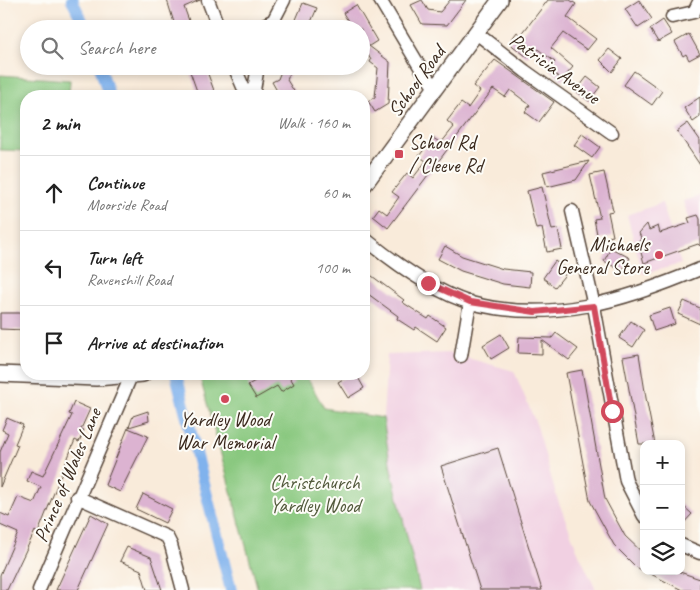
<!DOCTYPE html>
<meta charset="utf-8">
<style>
:root{--surface:#fff;--page:#f6f6f6;--text:#222;--muted:#767676;--line:#e0e0e0}
body{margin:0;font-family:Caveat,sans-serif;background:var(--page);color:var(--text)}
.controls{position:absolute;right:15px;bottom:15px;display:grid;overflow:hidden;border-radius:10px;box-shadow:0 2px 8px #0003}
.controls button{width:45px;height:45px;display:grid;place-items:center;padding:0;border:0;border-bottom:1px solid var(--line);background:var(--surface);color:var(--text);font:25px sans-serif}
.stop{position:absolute;width:15px;height:15px;margin:-11px;border:4px solid #d1495b;border-radius:50%;background:#fff}
.stop.end{background:#d1495b;border-color:#fff;box-shadow:0 1px 5px #0008}
.list{margin:0;padding:0;list-style:none}
h2{display:flex;justify-content:space-between;align-items:center;height:65px;margin:0;padding:0 20px;font-size:21px}
h2 small{font-size:16px;font-weight:400;color:var(--muted)}
.list li{display:grid;grid-template-columns:32px 1fr auto;gap:15px;align-items:center;box-sizing:border-box;height:75px;padding:0 20px;border-top:1px solid var(--line)}
.list b{display:block;font-size:19px;white-space:nowrap}
.list p{margin:0;font-size:16px;white-space:nowrap;color:var(--muted)}
.list em{font-size:16px;font-style:normal;color:var(--muted)}
.icon{flex:none;width:28px;height:28px;fill:none;stroke:currentColor;stroke-width:2;stroke-linecap:round;stroke-linejoin:round}
.map{position:relative;flex:none;width:700px;height:590px;overflow:hidden}
.search{position:absolute;background:var(--surface);box-shadow:0 2px 8px #0003;left:20px;top:20px;width:350px;height:55px;display:flex;align-items:center;gap:12px;box-sizing:border-box;padding:0 18px;border-radius:28px;color:var(--muted);font-size:19px}
.panel{position:absolute;background:var(--surface);box-shadow:0 2px 8px #0003;left:20px;top:90px;width:350px;height:290px;border-radius:20px}
.map>svg:first-child{display:block}
.built{fill:#f1d0e2}
.green{fill:#89c87f;stroke:#62794e}
.lines{fill:none;stroke-linecap:round;stroke-linejoin:round}
.canal{stroke:#80b2ed;stroke-width:12}
.building{fill:#dcb3d1}
.minor-casing{stroke:#58473a;stroke-width:15}
.tertiary-casing{stroke:#58473a;stroke-width:18}
.minor{stroke:#fff;stroke-width:12}
.tertiary{stroke:#fff;stroke-width:15}
.route{stroke:#d1495b;stroke-width:6}
.poi-dot{fill:#d1495b;stroke:#fdfcf7;stroke-width:2}
.labels{text-anchor:middle;stroke-width:4;stroke-linejoin:round;paint-order:stroke}
.street-label{font-size:20px;fill:#3b2a1e;stroke:#fdfcf7}
.poi-label{font-size:20px;fill:#3b2a1e;stroke:#fdfcf7;text-anchor:start}
.park-label{font-size:20px;fill:#52593b;stroke:#fdfcf7}
</style>
<div class="map">
<svg width="700" height="590" viewBox="0 0 700 590">
<rect width="100%" height="100%" fill="#fdfcf7"/>
<filter id="ink" filterUnits="userSpaceOnUse"><feTurbulence type="fractalNoise" baseFrequency=".02" numOctaves="2"/><feDisplacementMap in="SourceGraphic" scale="10" xChannelSelector="R" yChannelSelector="G"/><feConvolveMatrix kernelMatrix="1 2 1 2 8 2 1 2 1" color-interpolation-filters="sRGB"/></filter>
<filter id="wash" filterUnits="userSpaceOnUse"><feTurbulence type="fractalNoise" baseFrequency=".0096" numOctaves="4" result="noise"/><feDisplacementMap in="SourceGraphic" scale="20" xChannelSelector="R" yChannelSelector="G"/><feGaussianBlur stdDeviation="1.12" result="paint"/><feColorMatrix in="noise" values="0 0 0 0 0 0 0 0 0 0 0 0 0 0 0 0 0 1.4 0 .05"/><feComposite in="paint" operator="in"/></filter>
<g filter="url(#wash)">
<rect width="100%" height="100%" fill="#f9ebda"/>
<path class="built" d="M 700,196 L 700,251 L 683,201 Z
M 662,203 L 681,264 L 643,274 L 627,215 Z
M 450,353 L 514,371 L 537,426 L 556,495 L 578,552 L 596,590 L 420,590 L 391,469 L 383,418 L 387,355 Z"/>
<path class="green" d="M 0,75 L 70,80 L 69,96 L 26,96 L 26,151 L 0,150 Z
M 199,374 L 305,374 L 324,408 L 383,418 L 391,469 L 420,590 L 258,590 Z"/>
<g class="lines">
<path class="canal" d="M 72,0 L 86,29
M 100,66 L 109,96
M 176,374 L 231,590"/>
</g>
<g id="blocks">
<path class="building" d="M 167,0 L 200,0 L 184,7 L 192,29 L 176,29 Z
M 422,0 L 428,10 L 440,12 L 450,0 L 466,0 L 447,25 L 422,24 L 411,5 Z
M 548,0 L 570,0 L 576,4 L 567,17 L 596,39 L 587,50 L 563,33 L 551,48 L 573,67 L 562,80 L 549,69 L 555,62 L 535,47 L 527,57 L 509,43 L 517,32 L 521,35 Z
M 639,0 L 652,19 L 638,28 L 625,9 Z
M 303,3 L 317,8 L 308,29 L 292,29 Z
M 356,5 L 377,41 L 369,46 L 390,62 L 388,104 L 375,112 L 368,101 L 375,97 L 378,68 L 370,62 L 371,60 L 361,43 L 361,29 L 353,29 L 343,13 Z
M 663,20 L 672,34 L 658,42 L 650,29 Z
M 689,34 L 700,54 L 689,60 L 686,54 L 683,56 L 675,42 Z
M 609,49 L 622,59 L 612,72 L 600,60 Z
M 495,60 L 554,102 L 539,122 L 525,112 L 530,105 L 510,90 L 505,97 L 493,89 L 388,228 L 373,216 L 379,208 L 387,214 L 399,197 L 392,192 L 407,173 L 413,178 L 426,161 L 419,156 L 433,138 L 441,143 L 454,127 L 447,121 L 461,103 L 468,108 L 480,91 L 473,86 Z
M 188,66 L 205,66 L 216,96 L 203,96 L 202,93 L 198,94 Z
M 283,66 L 293,66 L 287,80 L 297,96 L 280,96 L 272,82 L 278,79 Z
M 634,71 L 662,91 L 652,105 L 624,85 Z
M 587,77 L 600,87 L 589,101 L 576,91 Z
M 700,97 L 700,117 L 693,122 L 684,108 Z
M 688,123 L 700,140 L 700,165 L 677,131 Z
M 582,134 L 600,147 L 592,158 L 574,145 Z
M 589,161 L 576,180 L 547,187 L 543,172 Z
M 604,172 L 613,211 L 608,212 L 613,236 L 598,239 L 594,219 L 600,218 L 590,175 Z
M 542,187 L 552,230 L 558,229 L 562,249 L 547,252 L 542,228 L 536,229 L 527,191 Z
M 698,215 L 700,219 L 700,246 L 698,244 L 644,263 L 638,242 L 642,240 L 639,233 L 647,224 L 649,230 L 658,226 L 660,233 L 690,223 L 688,218 Z
M 445,246 L 462,256 L 503,269 L 531,272 L 530,287 L 503,284 L 461,271 L 438,259 Z
M 611,248 L 630,258 L 622,271 L 604,261 Z
M 555,261 L 568,271 L 555,287 L 543,278 Z
M 364,270 L 404,300 L 402,302 L 428,319 L 430,316 L 446,327 L 437,341 L 416,327 L 414,330 L 397,319 L 398,316 L 364,291 Z
M 684,301 L 700,308 L 700,324 L 678,314 Z
M 670,308 L 675,324 L 654,331 L 649,315 Z
M 0,313 L 26,313 L 25,330 L 0,329 Z
M 631,321 L 644,330 L 633,347 L 619,338 Z
M 556,333 L 578,349 L 569,360 L 542,340 L 542,354 L 518,353 L 519,337 L 552,338 Z
M 501,334 L 509,348 L 491,359 L 483,345 Z
M 639,354 L 646,398 L 655,444 L 639,444 L 630,395 L 623,357 Z
M 582,370 L 605,499 L 625,536 L 644,554 L 644,571 L 636,567 L 614,545 L 590,501 L 566,373 Z
M 267,374 L 288,374 L 294,384 L 281,392 L 277,386 L 256,398 L 248,385 Z
M 352,374 L 356,374 L 364,388 L 348,398 L 338,382 Z
M 74,402 L 90,409 L 81,429 L 84,430 L 79,442 L 75,440 L 38,533 L 35,531 L 7,590 L 0,590 L 0,575 L 18,533 L 0,525 L 0,513 L 9,517 L 18,497 L 34,503 L 41,487 L 27,481 L 31,471 L 43,476 L 72,415 L 69,414 Z
M 148,411 L 149,421 L 129,427 L 133,416 Z
M 7,418 L 23,425 L 15,444 L 18,445 L 0,487 L 0,452 L 8,433 L 2,430 Z
M 128,428 L 148,436 L 120,492 L 105,485 Z
M 498,448 L 542,590 L 480,590 L 441,466 Z
M 143,494 L 172,509 L 165,523 L 136,509 Z
M 681,504 L 692,514 L 681,526 Z
M 91,514 L 108,524 L 78,590 L 56,590 Z
M 127,547 L 151,557 L 162,590 L 147,590 L 141,570 L 120,561 Z
M 645,571 L 677,571 L 700,579 L 700,590 L 682,590 Z"/>
</g>
</g>
<g filter="url(#ink)">
<use href="#blocks" fill-opacity="0" stroke="#58473a" stroke-width="1"/>
<g class="lines">
<g class="minor-casing">
<path id="minor" d="M 208,0 L 219,29
M 380,0 L 420,67 L 435,88
M 672,17 L 694,12 L 700,0
M 256,29 L 272,21
M 269,29 L 284,0
M 475,32 L 525,71 L 612,133
M 234,66 L 247,96
M 253,96 L 258,66
M 572,211 L 594,306 L 626,481 L 644,516
M 364,238 C 392,261 436,293 471,303 C 551,324 627,300 700,269
M 461,356 L 470,302
M 77,497 L 167,537 L 171,545 L 183,590
M 681,545 L 700,553
M 39,590 L 131,376"/>
</g>
<g class="tertiary-casing">
<path id="tertiary" d="M 364,185 L 500,0
M 0,374 L 96,378 L 143,374"/>
</g>
<use href="#minor" class="minor"/>
<use href="#tertiary" class="tertiary"/>
</g>
</g>
<g class="lines" filter="url(#ink)">
<path class="route" d="M 428,283 L 470,302 L 535,312 L 594,306 L 612,411"/>
</g>
<g class="poi-dot">
<rect x="394" y="149" width="10" height="10" rx="2.5"/>
<circle cx="659" cy="255" r="5"/>
<circle cx="225" cy="399" r="5"/>
</g>
<g class="labels">
<g class="street-label">
<text transform="translate(555 68) rotate(36)" y="7">Patricia Avenue</text>
<text transform="translate(416 81) rotate(-54)" y="7">School Road</text>
<text transform="translate(67 475) rotate(-67)" y="7">Prince of Wales Lane</text>
</g>
<g class="poi-label">
<text x="409" y="149">School Rd<tspan x="409" dy="23">/ Cleeve Rd</tspan></text>
<text x="649" y="251" text-anchor="end">Michaels<tspan x="649" dy="23">General Store</tspan></text>
<text x="225" y="426" text-anchor="middle">Yardley Wood<tspan x="225" dy="23">War Memorial</tspan></text>
</g>
<g class="park-label">
<text x="315" y="489">Christchurch<tspan x="315" dy="23">Yardley Wood</tspan></text>
</g>
</g>
</svg>
<div class="controls">
<button>+</button>
<button>−</button>
<button><svg class="icon" aria-label="layers" viewBox="0 0 24 24"><path d="M12 4l9 5-9 5-9-5zM3 14l9 5 9-5"/></svg></button>
</div>
<div class="stop" style="left:612px;top:411px"></div>
<div class="stop end" style="left:428px;top:283px"></div>
<div class="search"><svg class="icon" aria-label="search" viewBox="0 0 24 24"><circle cx="10" cy="10" r="6"/><path d="M15 15l6 6"/></svg>Search here</div>
<section class="panel">
<h2>2 min<small>Walk · 160 m</small></h2>
<ul class="list">
<li><svg class="icon" aria-label="ahead" viewBox="0 0 24 24"><path d="M12 20V5M6 11l6-6 6 6"/></svg><div><b>Continue</b><p>Moorside Road</p></div><em>60 m</em></li>
<li><svg class="icon" aria-label="left" viewBox="0 0 24 24"><path d="M17 20v-9H6M10 6l-5 5 5 5"/></svg><div><b>Turn left</b><p>Ravenshill Road</p></div><em>100 m</em></li>
<li><svg class="icon" aria-label="arrive" viewBox="0 0 24 24"><path d="M6 21V4h12l-3 4 3 4H6"/></svg><div><b>Arrive at destination</b></div></li>
</ul>
</section>
</div>
